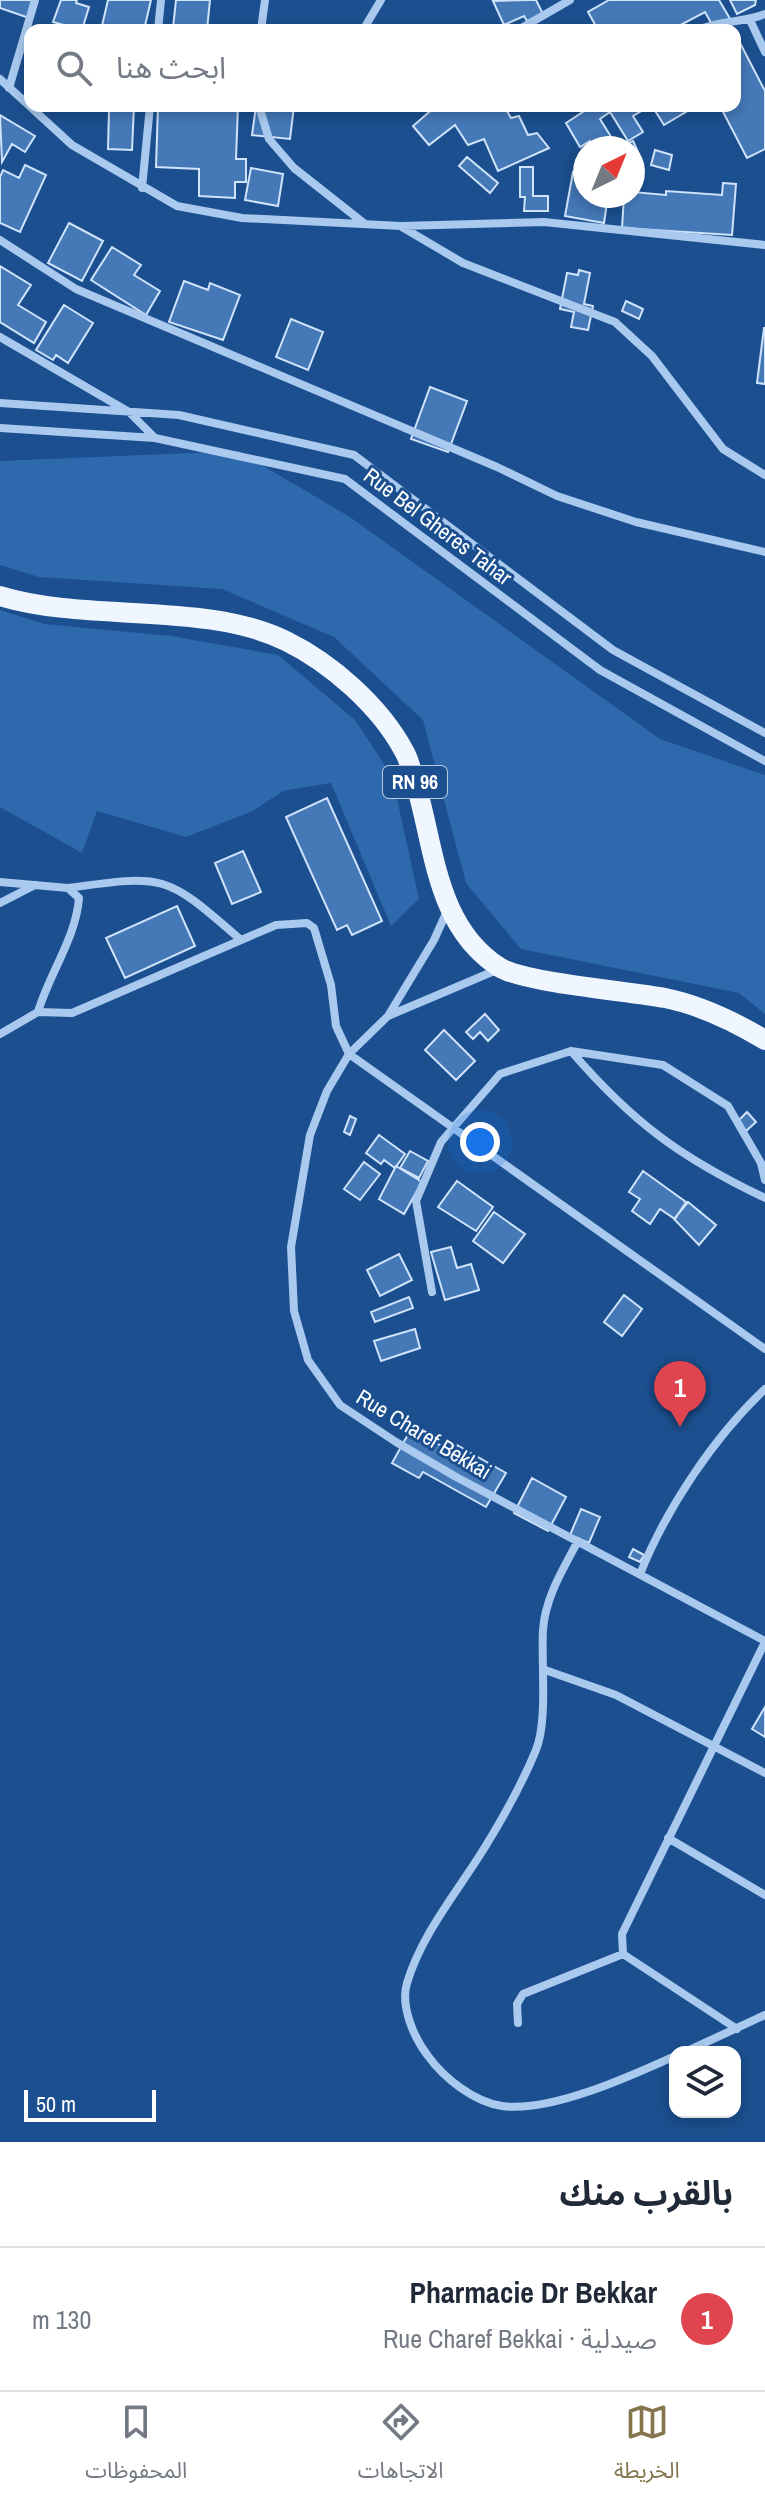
<!DOCTYPE html>
<html lang="ar">
<meta charset="utf-8">
<style>
:root{--surface:#fff;--page:#f6f6f7;--text:#1f2937;--muted:#747a83;--line:#e0e1e3;--accent:#84754c}
body{margin:0;font-family:"Archivo Narrow","Noto Sans Arabic",sans-serif;background:var(--page);color:var(--text);direction:rtl}
.controls{position:absolute;right:24px;bottom:24px;display:grid;overflow:hidden;border-radius:16px;box-shadow:0 4px 12px #0003}
.controls button{width:72px;height:72px;display:grid;place-items:center;padding:0;border:0;border-bottom:2px solid var(--line);background:var(--surface);color:var(--text);font:40px sans-serif}
.compass{position:absolute;left:573px;top:136px;width:72px;height:72px;border-radius:50%;background:var(--surface);box-shadow:0 4px 12px #0003;rotate:43deg}
.scale{position:absolute;left:24px;bottom:20px;width:132px;box-sizing:border-box;padding-left:8px;border:4px solid #fff;border-top:0;font-size:22px;line-height:28px;white-space:nowrap;color:#fff;-webkit-text-stroke:6px #1b4f8f;paint-order:stroke}
.you{position:absolute;left:480px;top:1142px;width:28px;height:28px;margin:-20px;border:6px solid #fff;border-radius:50%;background:#1a73e8;box-shadow:0 0 0 12px #1a73e833}
.badge{display:grid;place-items:center;width:52px;height:52px;border-radius:50%;background:var(--accent);color:#fff;font-size:26px;font-weight:700}
.pin{position:absolute;translate:-50% -66px;filter:drop-shadow(0 2px 4px #0008)}
.pin::after{content:'';position:absolute;top:42px;width:28px;height:24px;background:inherit;clip-path:polygon(0 0,100% 0,50% 100%)}
.list{margin:0;padding:0;list-style:none}
h2{display:flex;justify-content:space-between;align-items:center;height:104px;margin:0;padding:0 32px;font-size:34px}
h2 small{font-size:26px;font-weight:400;color:var(--muted)}
.list li{display:grid;grid-template-columns:52px 1fr auto;gap:24px;align-items:center;box-sizing:border-box;height:144px;padding:0 32px;border-top:2px solid var(--line)}
.list b{display:block;font-size:30px;white-space:nowrap}
.list p{margin:0;font-size:26px;white-space:nowrap;color:var(--muted)}
.list em{font-size:26px;font-style:normal;color:var(--muted)}
.icon{flex:none;width:44px;height:44px;fill:none;stroke:currentColor;stroke-width:2;stroke-linecap:round;stroke-linejoin:round}
.map{position:relative;flex:none;width:765px;height:2142px;overflow:hidden;direction:ltr}
.search{position:absolute;background:var(--surface);box-shadow:0 4px 12px #0003;left:24px;right:24px;top:24px;height:88px;display:flex;align-items:center;gap:20px;box-sizing:border-box;padding:0 28px;border-radius:16px;color:var(--muted);font-size:30px}
.sheet{height:248px;background:var(--surface)}
nav{display:flex;justify-content:space-around;align-items:center;box-sizing:border-box;height:112px;border-top:2px solid var(--line);background:var(--surface);font-size:22px;color:var(--muted)}
nav a{display:grid;justify-items:center;gap:4px}
nav .on{color:var(--accent)}
.map>svg:first-child{display:block}
.green{fill:#2e69ad}
.building{fill:#4478b7;stroke:#cfe3fa;stroke-width:2}
.lines{fill:none;stroke-linecap:round;stroke-linejoin:round}
.street{stroke:#a9c9ee;stroke-width:8}
.primary{stroke:#f0f6ff;stroke-width:20}
.labels{text-anchor:middle;stroke-width:6;stroke-linejoin:round;paint-order:stroke}
.shield{fill:#1b4f8f;stroke:#bbcadd;stroke-width:2}
.shield-label{font-size:20px;font-weight:bold;fill:#fff}
.street-label{font-size:22px;fill:#fff;stroke:#1b4f8f}
</style>
<div class="map">
<svg width="765" height="2142" viewBox="0 0 765 2142">
<rect width="100%" height="100%" fill="#1b4f8f"/>
<path class="green" d="M 238,451 L 350,517 L 660,739 L 765,775 L 765,1014 L 739,993 L 521,949 L 466,883 L 423,720 L 334,637 L 222,589 L 39,577 L 0,565 L 0,461 Z
M 0,610 L 44,624 L 171,636 L 278,655 L 355,720 L 392,776 L 419,899 L 391,926 L 331,783 L 283,791 L 253,811 L 186,837 L 97,811 L 82,853 L 0,807 Z"/>
<path class="building" d="M 0,0 L 36,0 L 29,18 L 0,8 Z
M 61,0 L 77,0 L 76,3 L 89,7 L 82,30 L 53,22 Z
M 108,0 L 151,0 L 144,30 L 101,30 Z
M 176,0 L 210,0 L 207,30 L 173,28 Z
M 529,0 L 536,0 L 543,14 L 527,21 L 524,16 L 504,25 L 493,1 Z
M 609,0 L 719,0 L 732,22 L 715,30 L 705,12 L 671,30 L 598,30 L 588,12 Z
M 730,0 L 756,0 L 755,5 L 737,14 Z
M 739,41 L 765,91 L 765,149 L 747,158 L 720,106 L 735,106 L 735,43 Z
M 98,106 L 134,106 L 132,150 L 108,149 L 109,110 L 98,109 Z
M 158,106 L 238,106 L 236,159 L 246,159 L 246,182 L 235,182 L 235,198 L 199,196 L 199,169 L 156,167 Z
M 256,106 L 294,106 L 290,139 L 252,135 Z
M 436,106 L 504,106 L 511,118 L 519,116 L 528,135 L 537,133 L 549,148 L 498,171 L 484,139 L 468,145 L 455,125 L 429,145 L 413,126 Z
M 592,106 L 650,106 L 633,116 L 643,132 L 628,141 L 610,112 L 600,119 L 618,148 L 594,148 L 590,141 L 580,147 L 566,123 Z
M 652,106 L 696,106 L 664,125 Z
M 0,115 L 35,136 L 25,152 L 12,144 L 2,162 Z
M 633,141 L 639,154 L 633,157 L 633,148 L 622,146 Z
M 655,150 L 672,155 L 669,170 L 651,165 Z
M 467,157 L 498,183 L 490,193 L 459,166 Z
M 25,165 L 46,175 L 20,232 L 0,223 L 0,177 L 3,170 L 19,178 Z
M 520,167 L 533,167 L 533,196 L 548,196 L 548,211 L 524,211 L 525,197 L 520,197 Z
M 251,168 L 283,174 L 278,206 L 245,200 Z
M 573,172 L 585,174 L 585,196 L 608,196 L 604,223 L 565,216 Z
M 723,183 L 736,184 L 732,235 L 622,228 L 624,196 L 633,196 L 633,192 L 666,195 L 666,191 L 722,195 Z
M 69,223 L 103,241 L 82,281 L 48,263 Z
M 112,247 L 141,265 L 134,275 L 160,291 L 146,315 L 91,280 Z
M 0,266 L 31,285 L 18,305 L 46,322 L 34,343 L 0,322 Z
M 579,270 L 590,273 L 584,304 L 593,306 L 588,330 L 571,327 L 574,312 L 560,309 L 567,273 L 578,275 Z
M 184,281 L 208,290 L 210,283 L 240,295 L 223,340 L 169,322 Z
M 626,301 L 643,309 L 639,319 L 622,311 Z
M 64,305 L 93,323 L 68,363 L 56,355 L 53,360 L 36,350 Z
M 291,319 L 323,332 L 308,370 L 276,357 Z
M 764,328 L 765,328 L 765,384 L 757,383 Z
M 430,387 L 467,401 L 448,452 L 411,439 Z
M 327,798 L 382,921 L 352,935 L 347,925 L 337,930 L 286,817 Z
M 243,851 L 261,892 L 232,904 L 215,863 Z
M 177,906 L 195,946 L 125,978 L 106,938 Z
M 485,1014 L 499,1030 L 488,1041 L 480,1032 L 473,1039 L 466,1032 Z
M 444,1030 L 475,1061 L 456,1080 L 425,1050 Z
M 747,1112 L 756,1122 L 746,1131 L 737,1122 Z
M 350,1116 L 356,1119 L 350,1135 L 344,1132 Z
M 379,1135 L 405,1154 L 395,1168 L 384,1160 L 381,1164 L 366,1153 Z
M 410,1151 L 428,1161 L 419,1178 L 400,1168 Z
M 364,1162 L 380,1174 L 360,1200 L 344,1189 Z
M 396,1166 L 422,1182 L 404,1214 L 379,1199 Z
M 643,1171 L 686,1202 L 675,1219 L 660,1209 L 650,1224 L 632,1211 L 640,1199 L 629,1192 Z
M 457,1181 L 493,1207 L 476,1231 L 438,1207 Z
M 688,1202 L 716,1225 L 699,1245 L 674,1219 Z
M 494,1212 L 525,1234 L 503,1263 L 473,1241 Z
M 451,1247 L 457,1268 L 471,1264 L 479,1290 L 445,1300 L 431,1252 Z
M 399,1254 L 412,1280 L 380,1296 L 367,1270 Z
M 624,1295 L 642,1309 L 622,1336 L 604,1322 Z
M 409,1297 L 413,1308 L 375,1322 L 371,1312 Z
M 415,1329 L 420,1348 L 381,1361 L 374,1341 Z
M 411,1429 L 453,1452 L 457,1445 L 506,1473 L 486,1507 L 423,1472 L 419,1478 L 392,1463 Z
M 532,1478 L 566,1497 L 548,1531 L 514,1513 Z
M 581,1509 L 600,1517 L 589,1543 L 570,1535 Z
M 633,1549 L 644,1555 L 640,1562 L 629,1557 Z
M 765,1707 L 765,1737 L 752,1729 Z"/>
<g class="lines">
<path class="street" d="M 750,20 L 765,52
M 158,30 L 161,0
M 261,30 L 265,0
M 363,30 L 381,0
M 518,30 L 570,0
M 698,30 C 720,20 743,23 765,14
M 0,79 L 72,145 L 177,206 L 242,218 L 401,226 L 544,222 L 765,245
M 9,88 L 35,0
M 259,106 L 269,139 L 294,168 L 365,224
M 142,188 L 150,106
M 402,227 L 463,263 L 615,322 L 652,356 L 723,449 L 765,475
M 0,240 L 76,289 L 497,467 L 557,496 L 636,522 L 765,552
M 0,337 L 129,412 L 155,438
M 0,403 L 179,415 L 354,455 L 613,650 L 765,733
M 0,428 L 155,438 L 345,479 L 600,670 L 765,761
M 0,882 L 68,888 L 79,898 C 76,938 49,974 38,1012
M 68,888 C 167,874 166,875 241,940
M 0,903 L 35,885
M 499,969 L 388,1016 L 349,1054 L 327,1091 L 310,1135 L 291,1247 L 294,1311 L 308,1360 L 340,1405 L 396,1442 L 458,1478 L 765,1641
M 388,1016 L 434,940 L 448,909
M 0,1034 L 38,1012 L 72,1013 L 276,925 L 307,923 L 314,928 L 331,985 L 336,1026 L 349,1054 L 765,1349
M 571,1051 C 632,1122 681,1158 765,1198
M 432,1292 L 416,1201 L 441,1142 L 500,1074 L 571,1051 L 663,1065 L 728,1106 L 761,1163 L 765,1180
M 578,1541 C 563,1569 545,1598 543,1630 C 541,1663 548,1720 536,1750 C 522,1784 504,1816 485,1847 C 458,1891 422,1933 407,1983 C 400,2006 414,2038 428,2056 C 444,2078 474,2102 502,2106 C 550,2113 631,2076 675,2056
M 640,1574 C 666,1509 714,1437 765,1389
M 545,1670 L 616,1695 L 765,1773
M 668,1838 L 765,1895
M 518,2023 L 517,2004 L 523,1994 L 623,1954
M 737,2029 L 623,1954 L 622,1934 L 765,1642
M 685,2052 L 765,2015"/>
<path class="primary" d="M 0,596 C 89,623 205,601 286,641 C 331,663 380,706 404,751 C 410,761 412,774 416,785 C 435,849 436,926 499,967 C 524,983 629,991 665,998 C 700,1005 735,1022 765,1040"/>
</g>
<g class="labels">
<rect class="shield" x="383" y="766" width="64" height="32" rx="6"/>
<g class="shield-label">
<text x="415" y="789">RN 96</text>
</g>
<g class="street-label">
<text transform="translate(438 526) rotate(37)" y="8">Rue Bel Gheres Tahar</text>
<text transform="translate(424 1434) rotate(31)" y="8">Rue Charef Bekkai</text>
</g>
</g>
</svg>
<div class="controls">
<button><svg class="icon" aria-label="layers" viewBox="0 0 24 24"><path d="M12 4l9 5-9 5-9-5zM3 14l9 5 9-5"/></svg></button>
</div>
<svg class="compass" viewBox="-18 -18 36 36"><path d="M0-13l5 13h-10z" fill="#e53935"/><path d="M0 13l5-13h-10z" fill="#747a83"/></svg>
<div class="scale">50 m</div>
<div class="you"></div>
<div class="pin badge" style="left:680px;top:1427px;background:#e0444e">1</div>
<div class="search"><svg class="icon" aria-label="search" viewBox="0 0 24 24"><circle cx="10" cy="10" r="6"/><path d="M15 15l6 6"/></svg>ابحث هنا</div>
</div>
<section class="sheet">
<h2>بالقرب منك<small></small></h2>
<ul class="list">
<li><span class="badge" style="background:#e0444e">1</span><div><b>Pharmacie Dr Bekkar</b><p>صيدلية · Rue Charef Bekkai</p></div><em>130 m</em></li>
</ul>
</section>
<nav>
<a class="on"><svg class="icon" aria-label="map" viewBox="0 0 24 24"><path d="M3 6l6-2 6 2 6-2v14l-6 2-6-2-6 2zM9 4v14M15 6v14"/></svg>الخريطة</a>
<a><svg class="icon" aria-label="directions" viewBox="0 0 24 24"><path d="M12 3l9 9-9 9-9-9zM9 14v-3h6M13 9l2 2-2 2"/></svg>الاتجاهات</a>
<a><svg class="icon" aria-label="saved" viewBox="0 0 24 24"><path d="M7 4h10v16l-5-4-5 4z"/></svg>المحفوظات</a>
</nav>
